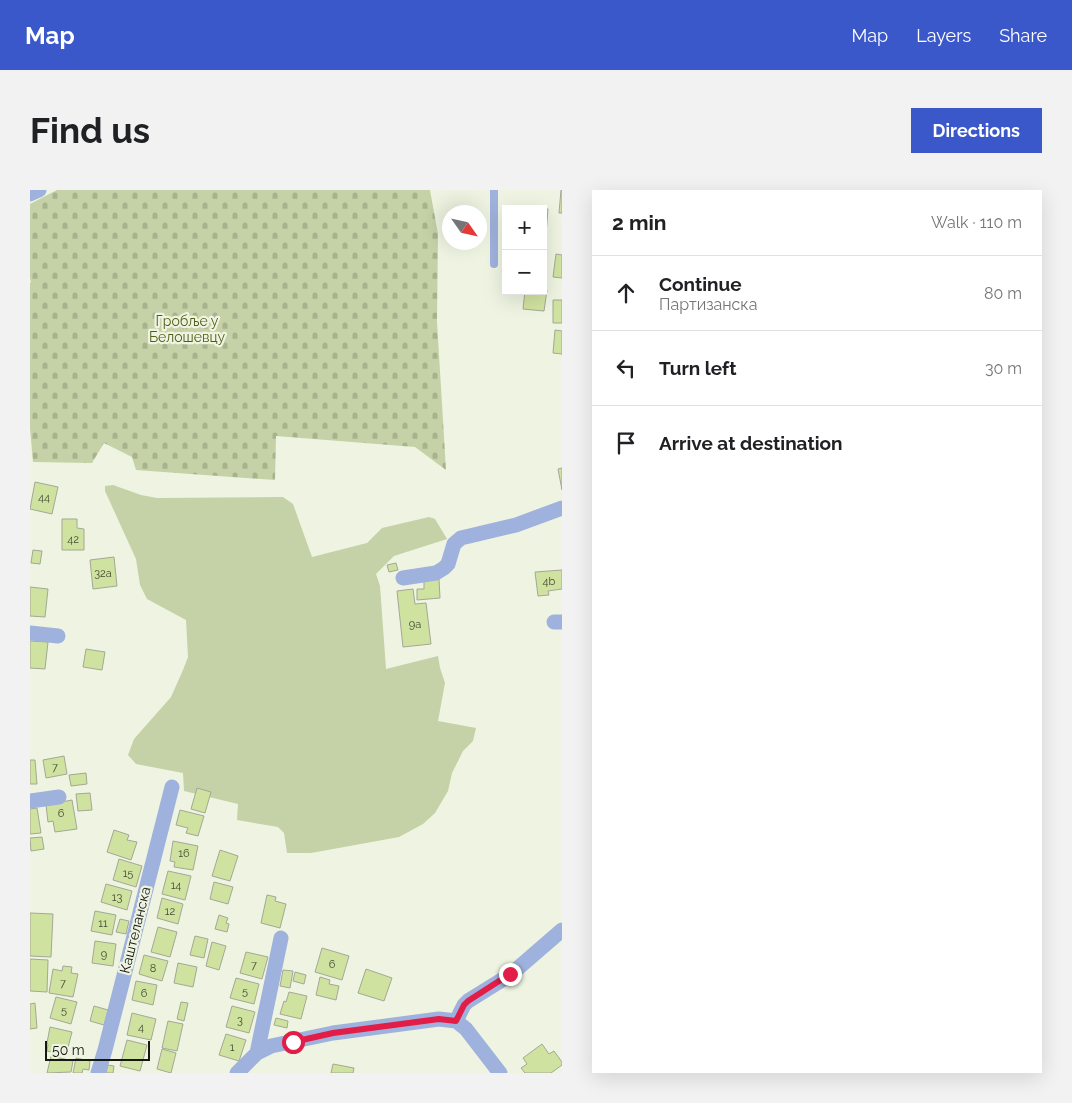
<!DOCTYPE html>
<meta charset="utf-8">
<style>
:root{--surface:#fff;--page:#f2f2f2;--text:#202124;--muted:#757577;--line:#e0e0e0;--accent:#3b58ca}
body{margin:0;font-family:Raleway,sans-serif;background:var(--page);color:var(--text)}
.controls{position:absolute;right:15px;top:15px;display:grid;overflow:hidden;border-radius:0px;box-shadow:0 5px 20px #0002}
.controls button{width:45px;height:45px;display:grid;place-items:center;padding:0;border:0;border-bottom:1px solid var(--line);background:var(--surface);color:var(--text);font:25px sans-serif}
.compass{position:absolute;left:412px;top:15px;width:45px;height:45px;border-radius:50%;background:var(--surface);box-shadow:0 5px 20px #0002;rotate:124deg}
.scale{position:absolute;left:15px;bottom:12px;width:105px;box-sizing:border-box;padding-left:5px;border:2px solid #161711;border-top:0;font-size:14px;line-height:18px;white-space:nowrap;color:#161711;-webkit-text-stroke:4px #eef4e1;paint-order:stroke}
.stop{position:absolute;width:15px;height:15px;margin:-11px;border:4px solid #e11d48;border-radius:50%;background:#fff}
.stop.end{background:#e11d48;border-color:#fff;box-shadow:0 1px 5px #0008}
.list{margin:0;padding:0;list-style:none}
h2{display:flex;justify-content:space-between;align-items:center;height:65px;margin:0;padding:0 20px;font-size:21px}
h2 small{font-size:16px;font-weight:400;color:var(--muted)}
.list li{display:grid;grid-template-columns:32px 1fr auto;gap:15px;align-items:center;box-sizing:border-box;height:75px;padding:0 20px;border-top:1px solid var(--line)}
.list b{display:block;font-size:19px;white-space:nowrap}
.list p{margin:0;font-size:16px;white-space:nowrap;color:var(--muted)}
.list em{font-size:16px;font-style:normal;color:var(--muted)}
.icon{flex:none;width:28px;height:28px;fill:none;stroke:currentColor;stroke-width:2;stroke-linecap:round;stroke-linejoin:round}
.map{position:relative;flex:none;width:532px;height:883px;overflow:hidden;border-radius:0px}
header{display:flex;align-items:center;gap:30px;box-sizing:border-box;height:70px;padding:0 25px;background:var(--accent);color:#fff}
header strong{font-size:24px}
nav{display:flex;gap:28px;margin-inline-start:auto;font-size:18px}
.intro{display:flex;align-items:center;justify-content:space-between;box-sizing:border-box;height:120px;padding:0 30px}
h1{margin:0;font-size:35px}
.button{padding:12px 22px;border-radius:0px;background:var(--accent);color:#fff;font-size:18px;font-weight:700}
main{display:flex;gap:30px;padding:0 30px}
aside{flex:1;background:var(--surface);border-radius:0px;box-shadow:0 5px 20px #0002}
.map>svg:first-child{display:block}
.green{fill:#c5d1a6}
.cemetery{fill:url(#cemetery-stones)}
.building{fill:#d0e29f;stroke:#a3a896}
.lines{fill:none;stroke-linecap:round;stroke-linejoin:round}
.lane{stroke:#9fb1dd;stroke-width:8}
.street{stroke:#9fb1dd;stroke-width:15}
.route{stroke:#e11d48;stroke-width:6}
.labels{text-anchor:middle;stroke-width:4.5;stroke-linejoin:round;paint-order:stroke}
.number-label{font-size:11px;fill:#444a34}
.park-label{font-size:14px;fill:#4f5e16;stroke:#eef4e1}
.street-label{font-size:14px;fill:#161711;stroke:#eef4e1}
</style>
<header>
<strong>Map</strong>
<nav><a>Map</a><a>Layers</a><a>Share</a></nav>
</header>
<div class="intro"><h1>Find us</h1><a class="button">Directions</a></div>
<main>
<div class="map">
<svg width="532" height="883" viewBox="0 0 532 883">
<defs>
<pattern id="cemetery-stones" width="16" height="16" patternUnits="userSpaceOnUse" patternTransform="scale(1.25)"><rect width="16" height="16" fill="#c5d1a6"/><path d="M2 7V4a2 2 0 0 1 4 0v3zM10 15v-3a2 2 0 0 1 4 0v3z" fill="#a8b38e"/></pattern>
</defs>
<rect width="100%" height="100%" fill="#eef4e1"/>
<path class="green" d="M 83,295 L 111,305 L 127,308 L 253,307 L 263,314 L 282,367 L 337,353 L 352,338 L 399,327 L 405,329 L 417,349 L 364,366 L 346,384 L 350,396 L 356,479 L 408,466 L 410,478 L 415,493 L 408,531 L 446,538 L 443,551 L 433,561 L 422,583 L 418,601 L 405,623 L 393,634 L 369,647 L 281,663 L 257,663 L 254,643 L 248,637 L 207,630 L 208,614 L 154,601 L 153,583 L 106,574 L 98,565 L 104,549 L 141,507 L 153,480 L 158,467 L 156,430 L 117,409 L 110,395 L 106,369 L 75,301 L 75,296 Z"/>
<path class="cemetery" d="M 27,0 L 400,0 L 408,44 L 407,132 L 416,280 L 385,257 L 246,246 L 245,290 L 106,280 L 102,267 L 74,253 L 62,273 L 3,272 L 0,238 L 0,93 L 1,92 L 0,88 L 0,14 Z"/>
<path class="building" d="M 531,0 L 532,0 L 532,23 L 529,23 Z
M 488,17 L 518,19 L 516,44 L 513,43 L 513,19 L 488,19 Z
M 526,64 L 532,65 L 532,88 L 523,87 Z
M 513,100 L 517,100 L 514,121 L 493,119 L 495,101 L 513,101 Z
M 523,110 L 532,110 L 532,133 L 523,133 Z
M 525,140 L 532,141 L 532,164 L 523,163 Z
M 532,278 L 532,300 L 528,279 Z
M 5,292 L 28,297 L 22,324 L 0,319 Z
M 32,329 L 47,329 L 47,338 L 54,339 L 54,360 L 32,360 Z
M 3,360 L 12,361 L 10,374 L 1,373 Z
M 84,367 L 87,396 L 63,399 L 60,370 Z
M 366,373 L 368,380 L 359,382 L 357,375 Z
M 532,380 L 532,399 L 518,401 L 519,405 L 508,406 L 505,382 Z
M 409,389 L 410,408 L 387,410 L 387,399 L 394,399 L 394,390 Z
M 0,397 L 18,399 L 15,427 L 0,426 Z
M 383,399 L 385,414 L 396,413 L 401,454 L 373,457 L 367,401 Z
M 0,451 L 18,452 L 15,479 L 0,478 Z
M 56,459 L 75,462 L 72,480 L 53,477 Z
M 34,566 L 37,584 L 16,588 L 13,570 Z
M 0,570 L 5,570 L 7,594 L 0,594 Z
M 56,583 L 57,594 L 41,596 L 39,585 Z
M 167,598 L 181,602 L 175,623 L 161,619 Z
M 60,603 L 62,620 L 48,621 L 46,604 Z
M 42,610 L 47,639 L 25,642 L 23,631 L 18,632 L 16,615 Z
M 7,618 L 11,643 L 0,644 L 0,619 Z
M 150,620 L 174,626 L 168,646 L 156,643 L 158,638 L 146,635 Z
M 84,640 L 99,645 L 97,650 L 107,652 L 101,670 L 77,662 Z
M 12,647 L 14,659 L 1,661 L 0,648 Z
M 143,651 L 168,656 L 163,680 L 144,677 L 145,672 L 140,671 Z
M 190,660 L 208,666 L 200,691 L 182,686 Z
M 89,669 L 112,676 L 106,697 L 83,690 Z
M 138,681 L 161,686 L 155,710 L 132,704 Z
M 184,692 L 203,697 L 198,714 L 180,709 Z
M 76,694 L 102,701 L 97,720 L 71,712 Z
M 237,705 L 246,707 L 245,711 L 256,714 L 250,738 L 231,733 Z
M 132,708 L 153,714 L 148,734 L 127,728 Z
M 65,721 L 86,725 L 82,745 L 61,741 Z
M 0,723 L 23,724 L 21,767 L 0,766 Z
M 189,725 L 198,728 L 196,733 L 199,734 L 197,742 L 185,739 Z
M 90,729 L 99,731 L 96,744 L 86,742 Z
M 128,737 L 147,742 L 140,767 L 121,762 Z
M 165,746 L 178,749 L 174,768 L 160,765 Z
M 65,751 L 86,754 L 83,776 L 62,773 Z
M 182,752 L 196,756 L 189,780 L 176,776 Z
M 292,758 L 319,766 L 312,790 L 285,782 Z
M 216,762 L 238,767 L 232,789 L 210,783 Z
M 114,765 L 138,771 L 132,791 L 109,784 Z
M 0,769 L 18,770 L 17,802 L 0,801 Z
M 148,773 L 167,777 L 163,797 L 144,793 Z
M 33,776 L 42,777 L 41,783 L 48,784 L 43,807 L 19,803 L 23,779 L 32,781 Z
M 336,779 L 362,788 L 354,811 L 328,803 Z
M 253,780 L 263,781 L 260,798 L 250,796 Z
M 265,782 L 276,785 L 274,794 L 263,791 Z
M 290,787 L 300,790 L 299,794 L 309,796 L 306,810 L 286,805 Z
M 206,788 L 229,794 L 224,814 L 200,808 Z
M 106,791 L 127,795 L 123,815 L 102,810 Z
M 259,802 L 277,806 L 271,829 L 250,824 L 254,811 L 256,812 Z
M 26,807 L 47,812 L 41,834 L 20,828 Z
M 151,812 L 158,813 L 154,831 L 147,829 Z
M 5,813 L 7,838 L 0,839 L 0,814 Z
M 64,816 L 78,820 L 74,835 L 60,831 Z
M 202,816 L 225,822 L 219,843 L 196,837 Z
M 102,823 L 126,829 L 121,850 L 97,845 Z
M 246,828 L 258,831 L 257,838 L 244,835 Z
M 138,831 L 153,834 L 147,861 L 132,858 Z
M 20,837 L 42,842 L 36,865 L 17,861 L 18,854 L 17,853 Z
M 196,844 L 216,850 L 209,871 L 189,865 Z
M 97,850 L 117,855 L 110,881 L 90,876 Z
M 512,854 L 519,864 L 524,861 L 532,872 L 532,875 L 521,883 L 495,883 L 491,878 L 497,874 L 493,868 Z
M 132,859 L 146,863 L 141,883 L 127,879 Z
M 21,866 L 43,871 L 41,882 L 17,883 Z
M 46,868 L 60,871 L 59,880 L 53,879 L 52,883 L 43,883 Z
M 303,874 L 324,878 L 323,883 L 301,883 Z
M 78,875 L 84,876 L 83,883 L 76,883 Z"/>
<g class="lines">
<path class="lane" d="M 464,74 L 464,0"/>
<path class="street" d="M 0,4 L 9,0
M 373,388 L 406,383 L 414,378 L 418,374 L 424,354 L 431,348 L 486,335 L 532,318
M 524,432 L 532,432
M 0,443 L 28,446
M 0,611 L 29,607
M 426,831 L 434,815 L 438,811 L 480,785 L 532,740
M 227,863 L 251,748
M 68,883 L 75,860 L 142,597
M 207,883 L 227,863 L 241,856 L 303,843 L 409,829 L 426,831 L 436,839 L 470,883"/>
</g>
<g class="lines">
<path class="route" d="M 263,852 L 303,843 L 409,829 L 426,831 L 434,815 L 438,811 L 480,784"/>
</g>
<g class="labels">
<g class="number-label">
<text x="14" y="311">44</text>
<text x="43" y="353">42</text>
<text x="73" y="387">32a</text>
<text x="519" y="395">4b</text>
<text x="385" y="438">9a</text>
<text x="25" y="581">7</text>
<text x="31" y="627">6</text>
<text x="154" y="667">16</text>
<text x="98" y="687">15</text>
<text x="146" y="699">14</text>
<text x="87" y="711">13</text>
<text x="140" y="725">12</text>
<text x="73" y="737">11</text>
<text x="74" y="768">9</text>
<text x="302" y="778">6</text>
<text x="224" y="779">7</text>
<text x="123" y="782">8</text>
<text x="33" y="797">7</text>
<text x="215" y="805">5</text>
<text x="114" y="807">6</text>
<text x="34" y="824">5</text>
<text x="210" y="834">3</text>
<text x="111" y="841">4</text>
<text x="202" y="861">1</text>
</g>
<g class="park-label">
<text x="157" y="136">Гробље у<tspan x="157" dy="16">Белошевцу</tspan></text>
</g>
<g class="street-label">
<text transform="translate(105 740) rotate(-76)" y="5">Каштеланска</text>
</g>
</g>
</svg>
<div class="controls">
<button>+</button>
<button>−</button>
</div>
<svg class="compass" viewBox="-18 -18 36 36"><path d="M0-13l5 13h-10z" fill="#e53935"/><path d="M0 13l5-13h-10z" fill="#757577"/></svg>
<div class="scale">50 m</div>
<div class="stop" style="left:263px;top:852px"></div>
<div class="stop end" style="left:480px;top:784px"></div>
</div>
<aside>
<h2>2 min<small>Walk · 110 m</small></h2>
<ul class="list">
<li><svg class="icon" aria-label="ahead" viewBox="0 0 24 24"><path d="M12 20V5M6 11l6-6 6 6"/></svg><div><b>Continue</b><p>Партизанска</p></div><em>80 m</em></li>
<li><svg class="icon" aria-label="left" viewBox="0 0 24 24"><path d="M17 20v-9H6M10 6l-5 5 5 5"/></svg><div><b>Turn left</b></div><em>30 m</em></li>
<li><svg class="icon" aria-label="arrive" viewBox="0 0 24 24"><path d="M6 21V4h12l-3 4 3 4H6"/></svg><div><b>Arrive at destination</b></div></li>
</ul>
</aside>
</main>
